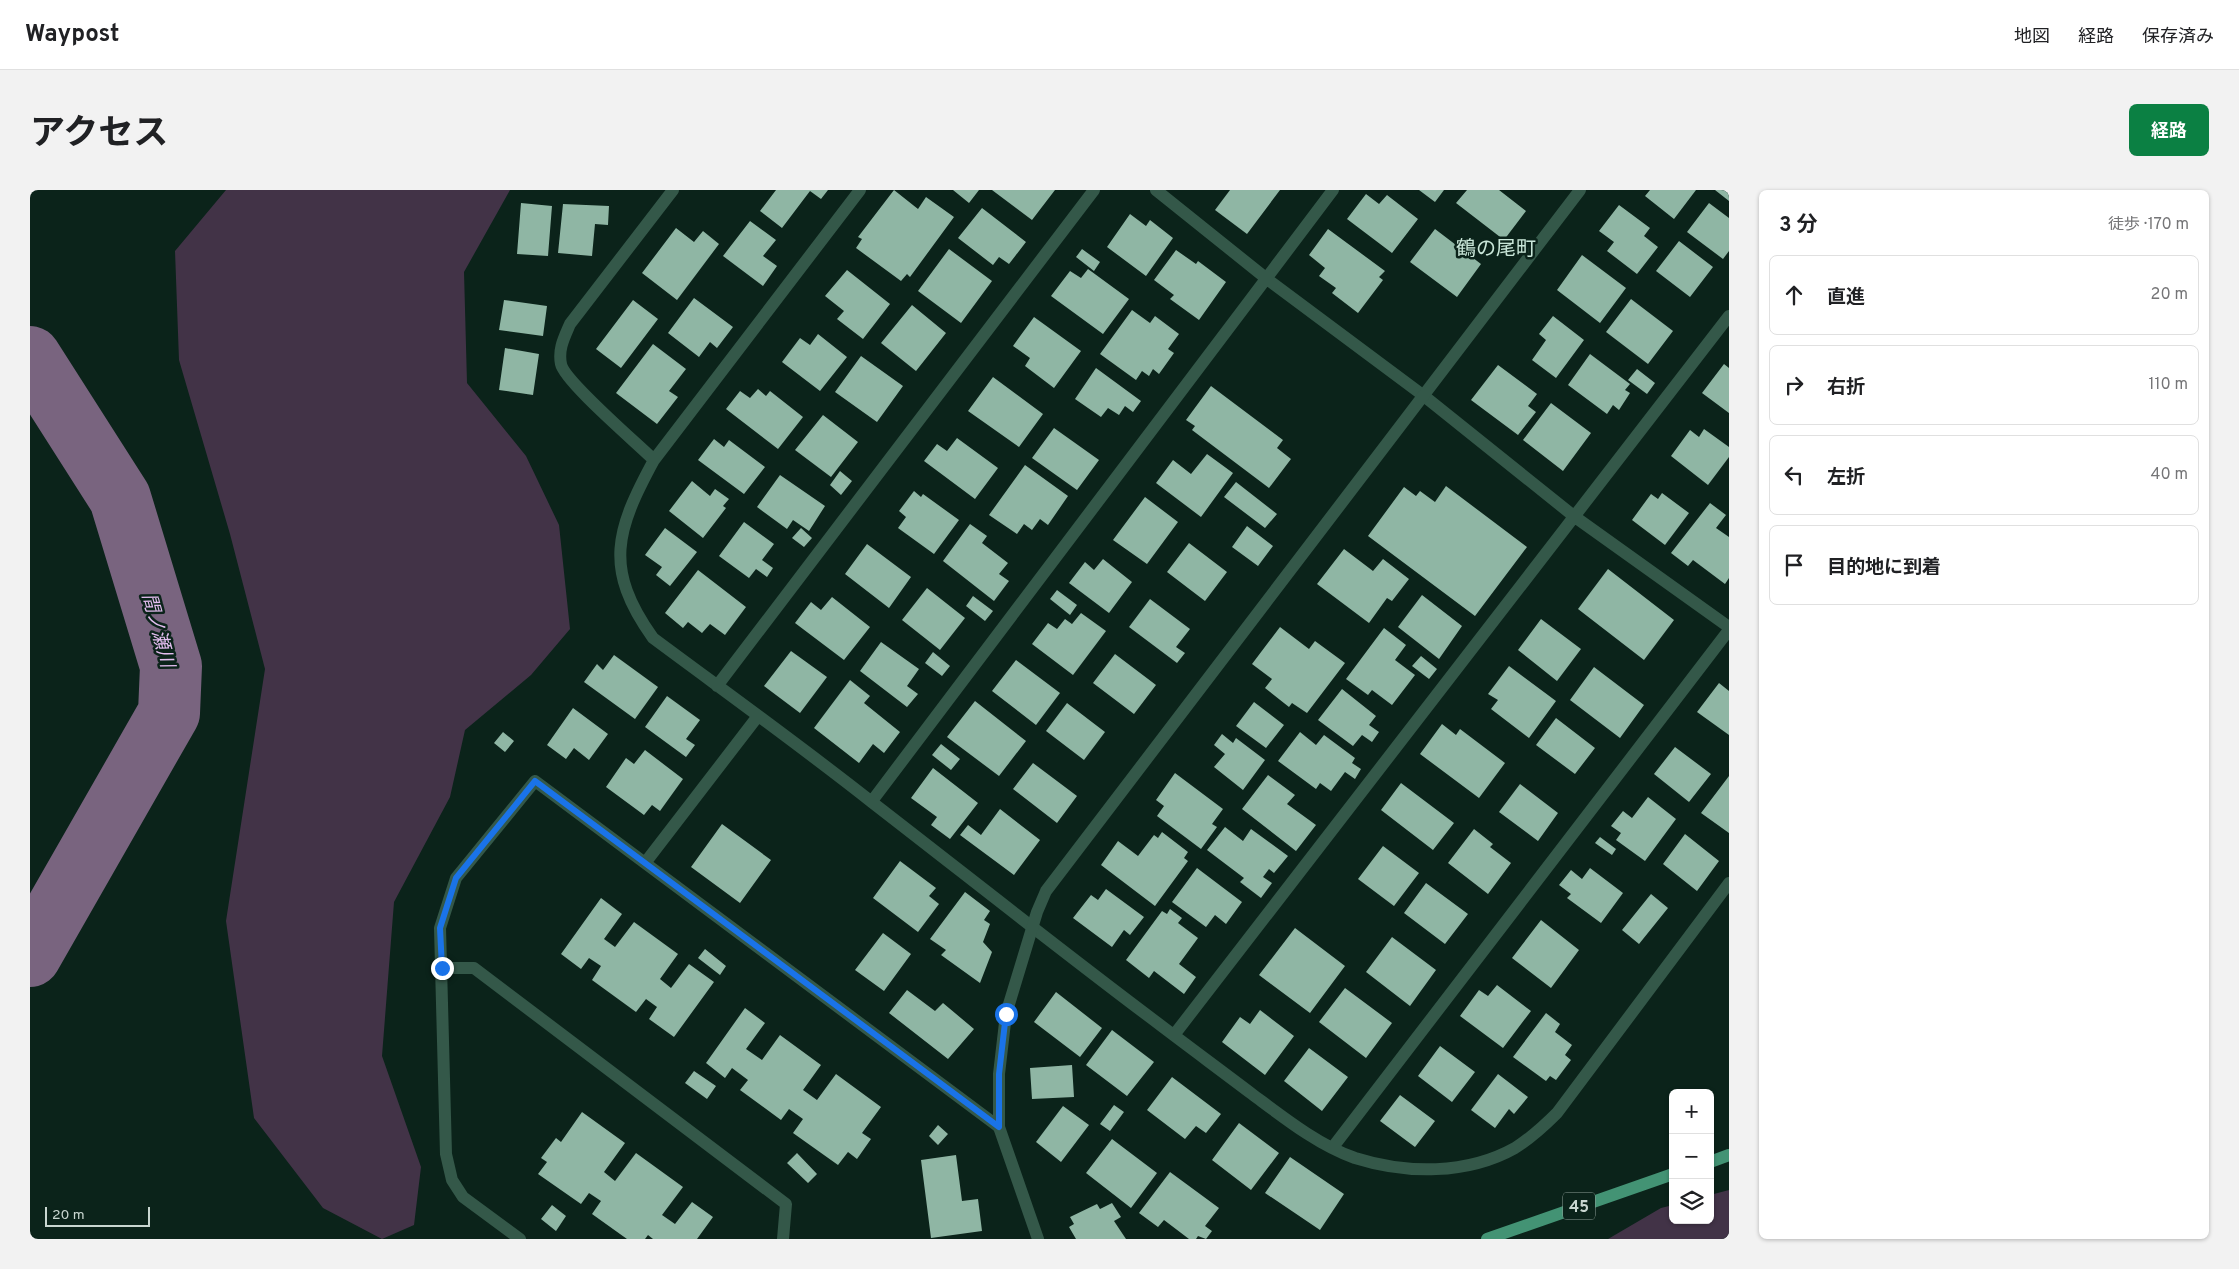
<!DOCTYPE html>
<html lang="ja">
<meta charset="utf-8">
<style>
:root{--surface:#fff;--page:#f2f2f2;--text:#202124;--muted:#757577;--line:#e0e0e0;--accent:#0b8043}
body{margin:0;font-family:Overpass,"Noto Sans JP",sans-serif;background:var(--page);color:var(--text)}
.controls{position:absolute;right:15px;bottom:15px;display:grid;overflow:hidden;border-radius:8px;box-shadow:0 1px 4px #0004}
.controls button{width:45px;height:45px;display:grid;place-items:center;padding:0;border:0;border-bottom:1px solid var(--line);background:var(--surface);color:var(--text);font:25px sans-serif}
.scale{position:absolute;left:15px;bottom:12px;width:105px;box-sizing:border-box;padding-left:5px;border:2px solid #c9d6d0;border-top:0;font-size:14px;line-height:18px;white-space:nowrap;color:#c9d6d0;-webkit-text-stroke:4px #0b231a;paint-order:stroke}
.stop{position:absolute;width:15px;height:15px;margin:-11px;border:4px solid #1a73e8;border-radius:50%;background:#fff}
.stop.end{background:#1a73e8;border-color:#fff;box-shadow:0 1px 5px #0008}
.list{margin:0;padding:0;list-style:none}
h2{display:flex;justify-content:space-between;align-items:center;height:65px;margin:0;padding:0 20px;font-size:21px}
h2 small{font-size:16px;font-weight:400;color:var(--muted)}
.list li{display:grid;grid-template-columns:32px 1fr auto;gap:15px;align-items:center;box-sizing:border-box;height:80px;margin:0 10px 10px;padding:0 10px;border:1px solid var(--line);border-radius:8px}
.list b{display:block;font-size:19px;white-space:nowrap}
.list em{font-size:16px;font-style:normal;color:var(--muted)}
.icon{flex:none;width:28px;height:28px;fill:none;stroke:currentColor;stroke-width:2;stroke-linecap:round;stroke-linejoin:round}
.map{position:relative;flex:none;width:1699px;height:1049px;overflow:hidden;border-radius:8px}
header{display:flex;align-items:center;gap:30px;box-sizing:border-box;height:70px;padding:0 25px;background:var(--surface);border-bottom:1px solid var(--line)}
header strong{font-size:24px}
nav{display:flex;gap:28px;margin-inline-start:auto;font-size:18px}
.intro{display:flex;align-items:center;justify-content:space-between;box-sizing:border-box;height:120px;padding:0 30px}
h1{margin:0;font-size:35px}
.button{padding:12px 22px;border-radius:8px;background:var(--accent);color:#fff;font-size:18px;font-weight:700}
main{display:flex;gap:30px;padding:0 30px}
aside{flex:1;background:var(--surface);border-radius:8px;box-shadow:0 1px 4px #0004}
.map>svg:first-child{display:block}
.green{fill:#423347}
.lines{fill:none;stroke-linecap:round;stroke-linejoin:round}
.river{stroke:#79647f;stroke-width:62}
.building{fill:#8fb6a4}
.minor{stroke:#345849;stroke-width:12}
.tertiary{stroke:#345849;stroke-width:12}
.primary{stroke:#439374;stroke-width:12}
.route{stroke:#1a73e8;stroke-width:6}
.labels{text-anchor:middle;stroke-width:5;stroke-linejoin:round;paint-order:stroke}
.shield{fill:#0b231a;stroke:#90a099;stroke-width:1}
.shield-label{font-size:16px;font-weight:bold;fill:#c9d6d0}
.water-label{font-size:19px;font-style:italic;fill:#e3bdef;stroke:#0b231a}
.quarter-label{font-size:20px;fill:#cae7d9;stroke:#0b231a}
</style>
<header>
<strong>Waypost</strong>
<nav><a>地図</a><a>経路</a><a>保存済み</a></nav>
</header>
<div class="intro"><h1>アクセス</h1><a class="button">経路</a></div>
<main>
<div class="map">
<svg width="1699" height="1049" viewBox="0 0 1699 1049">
<rect width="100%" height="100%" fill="#0b231a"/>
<path class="green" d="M 196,0 L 480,0 L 434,82 L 437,193 L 496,266 L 529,335 L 540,439 L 501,485 L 435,540 L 420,607 L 364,712 L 352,866 L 391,977 L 384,1035 L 352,1049 L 293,1018 L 224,928 L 196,731 L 235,479 L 200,344 L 149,170 L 145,61 Z
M 1699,1000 L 1699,1049 L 1578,1049 L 1631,1018 L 1643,1015 L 1643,1030 L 1680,1030 L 1680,1005 Z"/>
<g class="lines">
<path class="river" d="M 0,167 L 90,308 L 141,476 L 139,523 L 0,766"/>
</g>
<path class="building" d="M 746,0 L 798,0 L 791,9 L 780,1 L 752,38 L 730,21 Z
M 864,0 L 888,19 L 896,7 L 924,27 L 880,87 L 877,84 L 871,91 L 826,58 L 832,49 L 828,47 Z
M 923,0 L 949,0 L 939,13 Z
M 962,0 L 1025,0 L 1002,30 Z
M 1200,0 L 1250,0 L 1217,44 L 1185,20 Z
M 1389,0 L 1414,0 L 1405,12 Z
M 1437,0 L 1469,0 L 1496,21 L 1474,50 L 1426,13 Z
M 1620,0 L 1666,0 L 1644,29 L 1615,6 Z
M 1685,0 L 1699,0 L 1699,11 Z
M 1336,4 L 1349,14 L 1357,5 L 1388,29 L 1362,63 L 1317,29 Z
M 491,13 L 522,16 L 518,66 L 487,64 Z
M 1679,13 L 1699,28 L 1699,61 L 1693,69 L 1657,42 Z
M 533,14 L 579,16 L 578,35 L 565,34 L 562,66 L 528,63 Z
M 1589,15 L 1620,38 L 1614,46 L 1628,57 L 1607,84 L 1577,61 L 1584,52 L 1569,41 Z
M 952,18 L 996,52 L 979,74 L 969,67 L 963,75 L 928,48 Z
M 1100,24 L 1116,36 L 1120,30 L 1143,48 L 1116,86 L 1077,57 Z
M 720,31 L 746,50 L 733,66 L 747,76 L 733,96 L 693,66 Z
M 646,38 L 664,52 L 673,41 L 689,54 L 647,110 L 612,83 Z
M 1298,39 L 1355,81 L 1349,87 L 1353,90 L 1328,123 L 1302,103 L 1306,98 L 1289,86 L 1295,78 L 1279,65 Z
M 1405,39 L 1451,74 L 1427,107 L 1380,72 Z
M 1649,51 L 1683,77 L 1660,107 L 1626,81 Z
M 919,59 L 962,91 L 931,133 L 888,101 Z
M 1052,59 L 1070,72 L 1064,81 L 1046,67 Z
M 1146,60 L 1166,74 L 1168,71 L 1196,92 L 1169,130 L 1140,109 L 1144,105 L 1124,90 Z
M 1552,65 L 1596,98 L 1570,133 L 1527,100 Z
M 1058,79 L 1099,109 L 1073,144 L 1021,106 L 1040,81 L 1051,88 Z
M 817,80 L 860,114 L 833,149 L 807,129 L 814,121 L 795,106 Z
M 664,108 L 703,137 L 687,158 L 680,152 L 669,167 L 638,143 Z
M 1601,109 L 1643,141 L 1618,174 L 1576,142 Z
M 474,110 L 517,116 L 513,146 L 469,140 Z
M 603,110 L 628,129 L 591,178 L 566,159 Z
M 882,115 L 916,143 L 886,181 L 851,153 Z
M 1102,120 L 1120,133 L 1125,126 L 1149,144 L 1138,159 L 1144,163 L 1129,184 L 1123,179 L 1119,186 L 1112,181 L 1106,190 L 1070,164 Z
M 1523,126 L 1554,150 L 1526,188 L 1502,170 L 1516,150 L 1509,144 Z
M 1004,127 L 1051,161 L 1024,198 L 995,176 L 1000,168 L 983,156 Z
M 788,144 L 817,167 L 790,201 L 752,172 L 770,148 L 780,155 Z
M 623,154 L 656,179 L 639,201 L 648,207 L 627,234 L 586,203 Z
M 475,158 L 509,164 L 503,205 L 469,200 Z
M 1560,164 L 1600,194 L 1595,200 L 1600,203 L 1589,220 L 1583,215 L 1577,224 L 1538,195 Z
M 831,166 L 873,196 L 847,232 L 805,202 Z
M 1694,174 L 1699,178 L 1699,223 L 1672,203 Z
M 1468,175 L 1507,204 L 1498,216 L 1506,222 L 1488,245 L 1441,210 Z
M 1066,178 L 1111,211 L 1103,222 L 1095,216 L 1089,225 L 1078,218 L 1071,227 L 1045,209 Z
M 1607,179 L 1625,193 L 1617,204 L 1598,190 Z
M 963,187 L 1013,224 L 989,257 L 938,221 Z
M 1181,196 L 1253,250 L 1247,258 L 1261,269 L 1239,298 L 1162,240 L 1165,236 L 1156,230 Z
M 728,199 L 736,206 L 740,201 L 773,227 L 748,259 L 696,219 L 710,201 L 720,208 Z
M 1521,213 L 1561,243 L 1533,281 L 1493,250 Z
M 793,225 L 828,252 L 801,287 L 765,260 Z
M 1024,238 L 1069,270 L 1047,300 L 1002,268 Z
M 1674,239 L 1699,257 L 1699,267 L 1678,295 L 1641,266 L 1660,240 L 1669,247 Z
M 927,248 L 968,278 L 945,309 L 894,271 L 907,254 L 917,261 Z
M 684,249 L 694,257 L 699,250 L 735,277 L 714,304 L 668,270 Z
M 1177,264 L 1203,283 L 1171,327 L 1126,293 L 1143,270 L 1161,284 Z
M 995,275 L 1038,306 L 1018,335 L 1010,329 L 1002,340 L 994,334 L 987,344 L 959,325 Z
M 810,281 L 822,291 L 811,305 L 800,295 Z
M 750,285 L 795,316 L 779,341 L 763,330 L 757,339 L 727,317 Z
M 662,291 L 680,306 L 685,299 L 699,309 L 693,316 L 696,318 L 673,348 L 639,321 Z
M 1206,292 L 1247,324 L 1235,338 L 1194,307 Z
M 1416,296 L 1497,357 L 1445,426 L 1338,346 L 1374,297 L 1386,306 L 1390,301 L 1405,312 Z
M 884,301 L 891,307 L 893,304 L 929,330 L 904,364 L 868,338 L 876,327 L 869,321 Z
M 1632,303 L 1659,323 L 1635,355 L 1602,330 L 1621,304 L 1628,309 Z
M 1115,307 L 1148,332 L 1117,374 L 1083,350 Z
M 1680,313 L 1696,325 L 1686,338 L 1699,347 L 1699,388 L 1695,394 L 1663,370 L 1658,376 L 1641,363 Z
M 714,332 L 744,354 L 732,370 L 743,378 L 737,387 L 726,379 L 719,388 L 689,366 Z
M 940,334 L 957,346 L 952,353 L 978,373 L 969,384 L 979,391 L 964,411 L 913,371 Z
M 1217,336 L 1243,356 L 1228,376 L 1202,357 Z
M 635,338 L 667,362 L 640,396 L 626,385 L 632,377 L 615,365 Z
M 771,338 L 782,348 L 774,357 L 762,348 Z
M 1159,353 L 1197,382 L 1175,411 L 1137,382 Z
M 837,354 L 881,387 L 859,418 L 815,384 Z
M 1314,359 L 1343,381 L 1353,369 L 1379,389 L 1362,411 L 1357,408 L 1339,433 L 1287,394 Z
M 1073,369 L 1102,392 L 1079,423 L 1039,393 L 1055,372 L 1064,380 Z
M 1578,379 L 1644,430 L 1614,470 L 1548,419 Z
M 668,380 L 716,417 L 695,445 L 680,434 L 672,443 L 658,432 L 653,438 L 635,423 Z
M 897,398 L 935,428 L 910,460 L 872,430 Z
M 1027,400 L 1047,415 L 1040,425 L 1020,409 Z
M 1392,405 L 1432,436 L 1409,469 L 1368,437 Z
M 943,406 L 963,421 L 955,431 L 936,416 Z
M 802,407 L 840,437 L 814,470 L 765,433 L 781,412 L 791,420 Z
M 1120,409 L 1160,439 L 1146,457 L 1155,463 L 1147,473 L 1099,437 Z
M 1051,423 L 1076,441 L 1043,485 L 1002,454 L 1018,433 L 1027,439 L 1035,429 L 1042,434 Z
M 1511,429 L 1551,459 L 1527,491 L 1488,460 Z
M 1250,437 L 1279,459 L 1285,451 L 1315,473 L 1277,523 L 1262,513 L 1259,517 L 1235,498 L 1242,489 L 1222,474 Z
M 1354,438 L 1376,455 L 1365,470 L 1385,485 L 1362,515 L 1342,500 L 1338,505 L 1316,489 Z
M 851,452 L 889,479 L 877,496 L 888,504 L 877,517 L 830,481 Z
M 761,461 L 797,487 L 770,523 L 734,496 Z
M 903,462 L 920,476 L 912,486 L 895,473 Z
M 1085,464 L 1126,495 L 1104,524 L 1063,493 Z
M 584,465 L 628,497 L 605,529 L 554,492 L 567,474 L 573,480 Z
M 1391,466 L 1407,479 L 1399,489 L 1382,476 Z
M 986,470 L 1030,503 L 1006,535 L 962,501 Z
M 1479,476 L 1526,511 L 1499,548 L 1461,519 L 1468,510 L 1458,504 Z
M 1564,477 L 1614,515 L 1590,548 L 1540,510 Z
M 820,490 L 840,506 L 834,513 L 870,542 L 854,563 L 843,554 L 829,573 L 784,538 Z
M 1689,493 L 1699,501 L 1699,545 L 1667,522 Z
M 1312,499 L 1346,526 L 1339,535 L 1349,542 L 1342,552 L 1332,545 L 1323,556 L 1288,530 Z
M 637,506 L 670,530 L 656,549 L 665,555 L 656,567 L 615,537 Z
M 945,511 L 996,551 L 969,586 L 917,547 Z
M 1224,512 L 1254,535 L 1236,558 L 1206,536 Z
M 1037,513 L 1075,542 L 1054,570 L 1016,541 Z
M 543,518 L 578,544 L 559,570 L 544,558 L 536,569 L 517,555 Z
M 1526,528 L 1565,558 L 1545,584 L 1506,555 Z
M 1412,534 L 1426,545 L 1430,539 L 1475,573 L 1449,608 L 1390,564 Z
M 473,542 L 484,551 L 475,562 L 464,553 Z
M 1270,542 L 1286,555 L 1294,545 L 1325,568 L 1322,573 L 1331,579 L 1325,589 L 1315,582 L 1301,601 L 1290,593 L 1286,599 L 1248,571 Z
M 1192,544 L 1203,553 L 1206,548 L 1235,570 L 1213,600 L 1184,577 L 1195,564 L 1184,555 Z
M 911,554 L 930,569 L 921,580 L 902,565 Z
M 1645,557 L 1681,584 L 1659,612 L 1624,584 Z
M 615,560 L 653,589 L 630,621 L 622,615 L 614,625 L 576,597 L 596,568 L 604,574 Z
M 1003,573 L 1047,606 L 1027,633 L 983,599 Z
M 903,578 L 948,613 L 920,649 L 901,635 L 907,627 L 881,608 Z
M 1145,583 L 1193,619 L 1182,634 L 1187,637 L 1171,659 L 1127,626 L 1134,616 L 1126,610 Z
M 1238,585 L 1265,605 L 1257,614 L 1286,635 L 1266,661 L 1212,619 Z
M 1699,586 L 1699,643 L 1671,623 Z
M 1371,593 L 1424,633 L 1403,660 L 1351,620 Z
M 1490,594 L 1528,623 L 1508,651 L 1469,622 Z
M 1618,607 L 1646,629 L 1615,671 L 1586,650 L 1591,643 L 1581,636 L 1593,621 L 1602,628 Z
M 970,619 L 1010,650 L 984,685 L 930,645 L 938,635 L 951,645 Z
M 692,634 L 741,670 L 710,713 L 661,677 Z
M 1195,637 L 1213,651 L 1221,639 L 1258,666 L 1244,683 L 1239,679 L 1233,687 L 1242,693 L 1231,708 L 1210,692 L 1214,688 L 1177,660 Z
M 1444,639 L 1463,654 L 1460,657 L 1481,673 L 1458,704 L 1418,673 Z
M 1132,642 L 1158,662 L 1154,668 L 1158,671 L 1125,716 L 1071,675 L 1088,651 L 1108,666 L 1124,645 L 1128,648 Z
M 1655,644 L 1689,671 L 1667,701 L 1633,674 Z
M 1570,647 L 1586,659 L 1582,665 L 1565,653 Z
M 1353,656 L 1389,683 L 1364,716 L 1328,689 Z
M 870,671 L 906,698 L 899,706 L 909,714 L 888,742 L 843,708 Z
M 1167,678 L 1212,712 L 1196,734 L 1185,725 L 1176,737 L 1142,712 Z
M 1560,678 L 1593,703 L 1571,733 L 1537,708 L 1541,704 L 1529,695 L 1541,680 L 1552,689 Z
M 1396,693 L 1438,724 L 1415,754 L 1374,723 Z
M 1076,699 L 1114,727 L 1100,745 L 1094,740 L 1082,757 L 1043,728 L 1061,705 L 1068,710 Z
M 935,702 L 960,721 L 954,730 L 960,734 L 953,752 L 962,762 L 950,793 L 911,765 L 916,760 L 900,749 Z
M 1621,704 L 1638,718 L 1609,754 L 1592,740 Z
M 571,708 L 592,724 L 574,749 L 585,757 L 604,732 L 648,764 L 630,789 L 641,798 L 659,774 L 684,792 L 644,847 L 619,829 L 627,817 L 616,809 L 606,822 L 562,790 L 571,776 L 559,768 L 551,779 L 531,764 Z
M 1140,719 L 1152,728 L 1148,733 L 1168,748 L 1149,774 L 1166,787 L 1154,804 L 1124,781 L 1119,788 L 1096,770 L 1132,721 L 1137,724 Z
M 1511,730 L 1549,760 L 1521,798 L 1482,768 Z
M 1265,738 L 1315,776 L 1280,823 L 1229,785 Z
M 853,743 L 881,764 L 854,801 L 825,780 Z
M 1362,747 L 1406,780 L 1380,816 L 1336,782 Z
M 675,759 L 696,776 L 690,785 L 668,768 Z
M 1467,795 L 1501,821 L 1473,858 L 1430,826 L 1449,800 L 1458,806 Z
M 1315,798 L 1362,833 L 1336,868 L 1289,832 Z
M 877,800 L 905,821 L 913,813 L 944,839 L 918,869 L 859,823 Z
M 1026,802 L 1072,838 L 1050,867 L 1004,832 Z
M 715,818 L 735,833 L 716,859 L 732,870 L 750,845 L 791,875 L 773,900 L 787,910 L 806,884 L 851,917 L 832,943 L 841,949 L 827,969 L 818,962 L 808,975 L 763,943 L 773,929 L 759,919 L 751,930 L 710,900 L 718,890 L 702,878 L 695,888 L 676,873 Z
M 1230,820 L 1264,846 L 1235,885 L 1192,852 L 1210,827 L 1220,834 Z
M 1516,823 L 1530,834 L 1525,842 L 1542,855 L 1535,865 L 1541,870 L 1526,890 L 1520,886 L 1516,891 L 1483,867 Z
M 1082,840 L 1124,872 L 1097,906 L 1056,875 Z
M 1410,856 L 1445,882 L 1422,912 L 1388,886 Z
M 1279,858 L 1318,887 L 1292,921 L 1254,891 Z
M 1042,875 L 1044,907 L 1002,909 L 1000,878 Z
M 664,881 L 686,896 L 677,909 L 655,893 Z
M 1468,884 L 1498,907 L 1484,924 L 1479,919 L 1465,938 L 1441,920 Z
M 1142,887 L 1191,924 L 1176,943 L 1166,936 L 1155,949 L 1117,920 Z
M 1370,905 L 1405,931 L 1385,957 L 1350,931 Z
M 1084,915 L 1094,922 L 1080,941 L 1070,934 Z
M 1033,916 L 1059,935 L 1031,972 L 1006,952 Z
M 552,922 L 595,953 L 574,982 L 585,991 L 606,963 L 653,997 L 632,1025 L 645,1034 L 662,1012 L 683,1027 L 667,1049 L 623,1049 L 618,1045 L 615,1049 L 597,1049 L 562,1024 L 571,1011 L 559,1003 L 551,1014 L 508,984 L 517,972 L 511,968 L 526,948 L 531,952 Z
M 1209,933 L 1249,963 L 1221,1000 L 1182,970 Z
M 908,935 L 918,944 L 908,955 L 899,946 Z
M 1082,949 L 1127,983 L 1101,1018 L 1056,983 Z
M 767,963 L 787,984 L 778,993 L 757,973 Z
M 926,965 L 932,1011 L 948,1009 L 952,1041 L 901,1048 L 891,970 Z
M 1260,967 L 1314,1004 L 1290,1040 L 1235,1003 Z
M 1140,982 L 1189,1018 L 1175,1036 L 1182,1041 L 1176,1049 L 1168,1046 L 1166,1049 L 1159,1049 L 1134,1030 L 1128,1037 L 1109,1023 Z
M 1082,1013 L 1091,1027 L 1084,1031 L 1096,1049 L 1046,1049 L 1039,1037 L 1044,1034 L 1040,1027 L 1067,1014 L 1070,1019 Z
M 522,1015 L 536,1026 L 526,1041 L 511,1029 Z"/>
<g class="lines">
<path class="minor" d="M 830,0 L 624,270 C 586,340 573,378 623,448 C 697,503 771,556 843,613 C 936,685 1028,758 1121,828 C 1155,854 1189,879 1222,904 C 1253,927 1288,955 1325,968 C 1376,984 1437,985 1485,958 C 1501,948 1514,936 1527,923 L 1699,693
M 1126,0 L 1237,89 L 1394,206 L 1545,327 L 1699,437
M 624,270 C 608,254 534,191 531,174 C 528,159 534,148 540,134 L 643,0
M 687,496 L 1064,0
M 842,611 L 1303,0
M 615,673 L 728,526
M 412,778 L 444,778 L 756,1014 L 753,1049
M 1144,845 L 1699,126
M 1303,957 L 1699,440
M 490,1049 L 433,1007 L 422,990 L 416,964 L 410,738 L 426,688 L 505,591 L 969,937"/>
<path class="tertiary" d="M 1008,1049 L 969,937 L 969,884 L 976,824 L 1007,722 L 1016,701 L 1550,0"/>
<path class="primary" d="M 1680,972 L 1699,965
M 1457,1049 L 1643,984"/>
</g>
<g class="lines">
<path class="route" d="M 412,778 L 410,738 L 426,688 L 505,591 L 969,937 L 969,884 L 976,824"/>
</g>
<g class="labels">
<rect class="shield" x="1533" y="1002.5" width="32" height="27" rx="4"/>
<g class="shield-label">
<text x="1549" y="1022">45</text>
</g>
<g class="water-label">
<text transform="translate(129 440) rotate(75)" y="7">間ノ瀬川</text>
</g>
<g class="quarter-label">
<text x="1466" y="65">鶴の尾町</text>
</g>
</g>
</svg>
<div class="controls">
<button>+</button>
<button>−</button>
<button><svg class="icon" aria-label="layers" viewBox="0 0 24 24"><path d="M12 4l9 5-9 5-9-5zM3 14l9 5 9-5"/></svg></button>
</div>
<div class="scale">20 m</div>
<div class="stop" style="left:976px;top:824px"></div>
<div class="stop end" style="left:412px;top:778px"></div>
</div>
<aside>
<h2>3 分<small>徒歩 · 170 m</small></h2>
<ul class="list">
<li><svg class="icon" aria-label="ahead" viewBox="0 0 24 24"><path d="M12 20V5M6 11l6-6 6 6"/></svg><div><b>直進</b></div><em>20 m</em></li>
<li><svg class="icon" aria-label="right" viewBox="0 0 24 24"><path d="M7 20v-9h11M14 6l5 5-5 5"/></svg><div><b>右折</b></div><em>110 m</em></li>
<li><svg class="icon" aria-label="left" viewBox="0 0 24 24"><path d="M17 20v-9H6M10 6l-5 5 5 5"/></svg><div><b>左折</b></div><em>40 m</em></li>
<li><svg class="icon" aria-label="arrive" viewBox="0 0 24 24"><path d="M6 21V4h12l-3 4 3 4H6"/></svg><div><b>目的地に到着</b></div></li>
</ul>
</aside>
</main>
